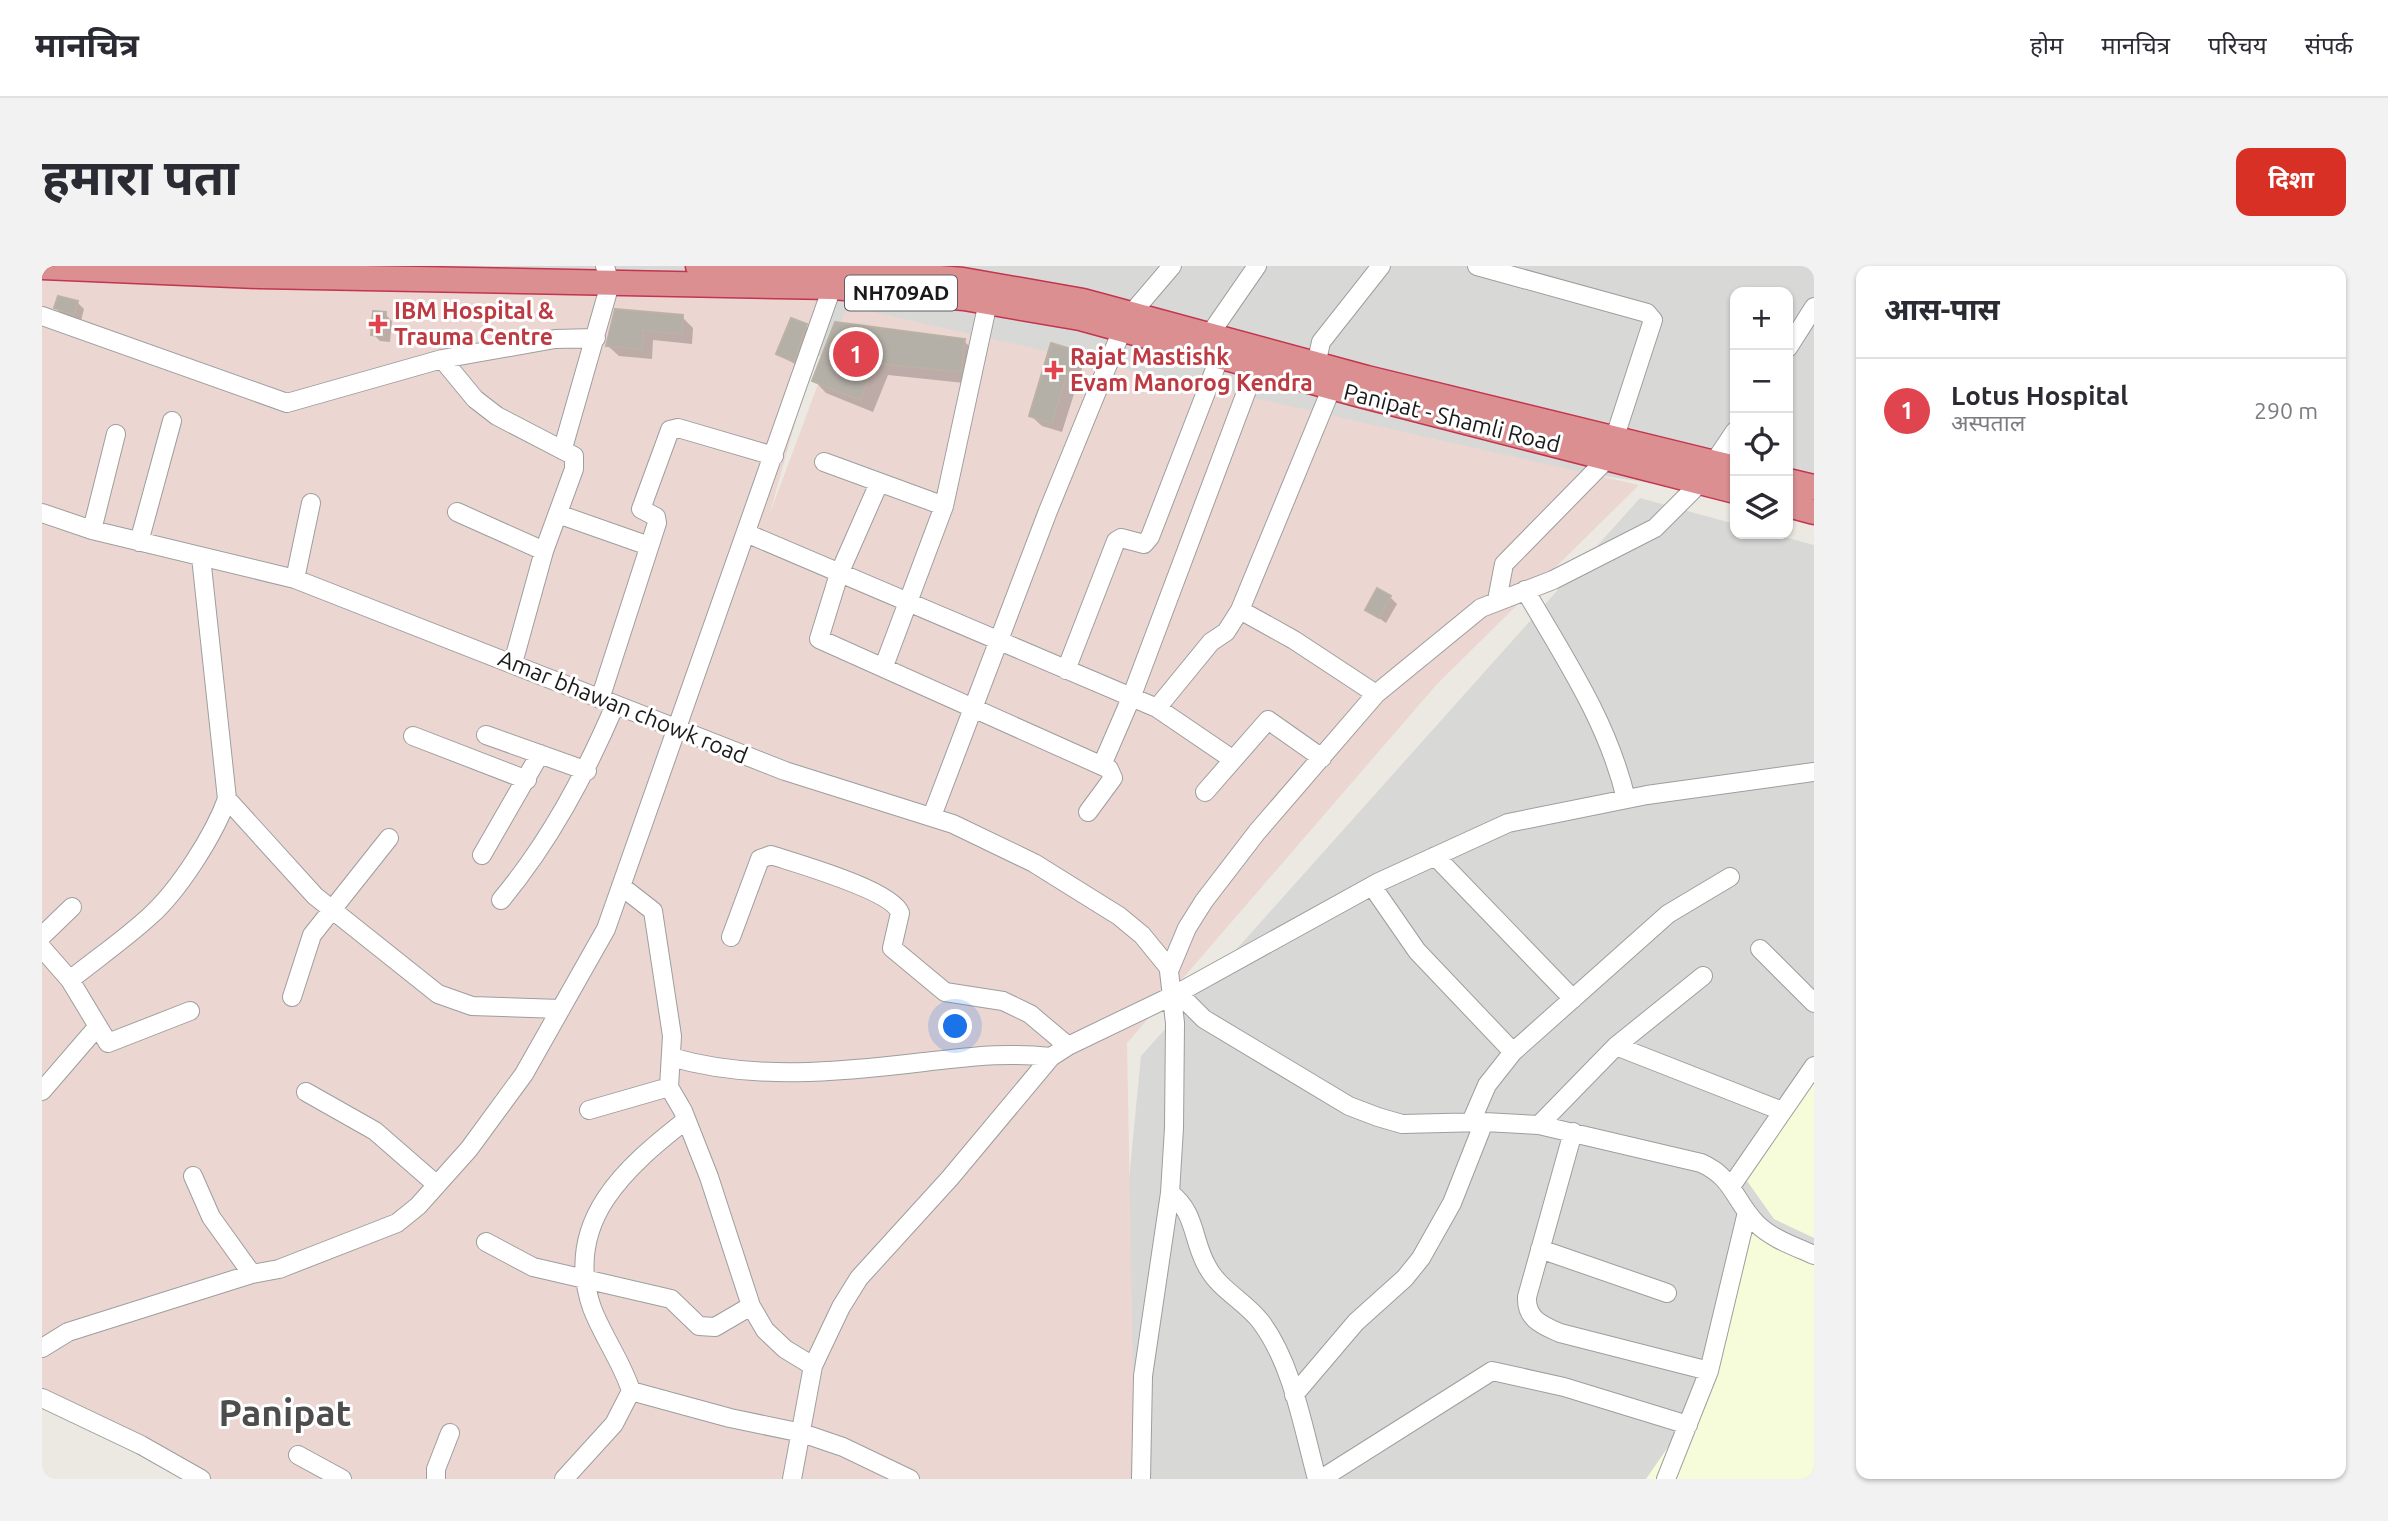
<!DOCTYPE html>
<html lang="hi">
<meta charset="utf-8">
<style>
:root{--surface:#fff;--page:#f2f2f3;--text:#2b2b33;--muted:#7c7c81;--line:#e1e1e2;--accent:#d93025}
body{margin:0;font-family:Ubuntu,"Noto Sans Devanagari",sans-serif;background:var(--page);color:var(--text)}
.controls{position:absolute;right:21px;top:21px;display:grid;overflow:hidden;border-radius:14px;box-shadow:0 2px 5px #0004}
.controls button{width:63px;height:63px;display:grid;place-items:center;padding:0;border:0;border-bottom:2px solid var(--line);background:var(--surface);color:var(--text);font:35px sans-serif}
.you{position:absolute;left:914px;top:761px;width:24px;height:24px;margin:-18px;border:5px solid #fff;border-radius:50%;background:#1a73e8;box-shadow:0 0 0 10px #1a73e833}
.badge{display:grid;place-items:center;width:46px;height:46px;border-radius:50%;background:var(--accent);color:#fff;font-size:23px;font-weight:700}
.pin{position:absolute;translate:-50% -50%;border:4px solid #fff;box-shadow:0 2px 7px #0006}
.list{margin:0;padding:0;list-style:none}
h2{display:flex;justify-content:space-between;align-items:center;height:91px;margin:0;padding:0 28px;font-size:30px}
h2 small{font-size:23px;font-weight:400;color:var(--muted)}
.list li{display:grid;grid-template-columns:46px 1fr auto;gap:21px;align-items:center;box-sizing:border-box;height:105px;padding:0 28px;border-top:2px solid var(--line)}
.list b{display:block;font-size:26px;white-space:nowrap}
.list p{margin:0;font-size:23px;white-space:nowrap;color:var(--muted)}
.list em{font-size:23px;font-style:normal;color:var(--muted)}
.icon{flex:none;width:38px;height:38px;fill:none;stroke:currentColor;stroke-width:2;stroke-linecap:round;stroke-linejoin:round}
.map{position:relative;flex:none;width:1772px;height:1213px;overflow:hidden;border-radius:14px}
header{display:flex;align-items:center;gap:42px;box-sizing:border-box;height:98px;padding:0 35px;background:var(--surface);border-bottom:2px solid var(--line)}
header strong{font-size:33px}
nav{display:flex;gap:38px;margin-inline-start:auto;font-size:24px}
.intro{display:flex;align-items:center;justify-content:space-between;box-sizing:border-box;height:168px;padding:0 42px}
h1{margin:0;font-size:49px}
.button{padding:18px 32px;border-radius:14px;background:var(--accent);color:#fff;font-size:24px;font-weight:700}
main{display:flex;gap:42px;padding:0 42px}
aside{flex:1;background:var(--surface);border-radius:14px;box-shadow:0 2px 5px #0004}
.map>svg:first-child{display:block}
.residential{fill:#d8d8d7}
.commercial{fill:#ebd6d1}
.education{fill:#f6fbda}
.shadow{fill:#0003}
.building{fill:#b4afa7;stroke:#bbb2a5;stroke-width:2}
.lines{fill:none;stroke-linecap:round;stroke-linejoin:round}
.minor-casing{stroke:#9e9e9e;stroke-width:20}
.highway-casing{stroke:#c3344e;stroke-width:27}
.minor{stroke:#fff;stroke-width:18}
.highway{stroke:#dc8f91;stroke-width:24}
.health-dot{fill:#e0444e;stroke:#fff;stroke-width:2.5}
.labels{text-anchor:middle;stroke-width:6;stroke-linejoin:round;paint-order:stroke}
.shield{fill:#fff;stroke:#5f5f5f;stroke-width:2}
.shield-label{font-size:21px;font-weight:bold;fill:#1a1a1a}
.health-label{font-size:23px;font-weight:bold;fill:#be3a42;stroke:#fff;text-anchor:start}
.street-label{font-size:23px;fill:#1a1a1a;stroke:#fff}
.town-label{font-size:37px;font-weight:bold;fill:#4d4d4d;stroke:#fff}
</style>
<header>
<strong>मानचित्र</strong>
<nav><a>होम</a><a>मानचित्र</a><a>परिचय</a><a>संपर्क</a></nav>
</header>
<div class="intro"><h1>हमारा पता</h1><a class="button">दिशा</a></div>
<main>
<div class="map">
<svg width="1772" height="1213" viewBox="0 0 1772 1213">
<rect width="100%" height="100%" fill="#ebe9e1"/>
<path class="residential" d="M 190,0 L 1772,0 L 1772,242 L 1746,238 L 1746,26 L 1693,26 L 1693,230 Z
M 1598,232 L 1693,258 L 1693,268 L 1731,268 L 1772,279 L 1772,1213 L 1058,1213 L 1099,790 Z"/>
<path class="commercial" d="M 3,1 L 791,21 L 727,250 L 805,40 L 1597,219 L 1395,418 L 1085,777 L 1093,1213 L 153,1213 L 0,1134 L 0,13 Z"/>
<path class="education" d="M 1772,809 L 1772,972 L 1732,953 L 1700,908 Z
M 1709,965 L 1772,995 L 1772,1213 L 1604,1213 L 1670,1117 Z"/>
<path class="shadow" d="M 35,36 L 42,43 L 39,55 L 21,49 L 14,42 Z
M 574,45 L 640,51 L 651,62 L 650,78 L 611,74 L 610,93 L 577,90 L 566,80 Z
M 343,48 L 350,55 L 348,76 L 338,75 L 331,68 Z
M 794,58 L 922,75 L 935,88 L 932,118 L 846,109 L 831,146 L 784,127 L 772,114 Z
M 764,60 L 771,66 L 758,101 L 736,88 Z
M 1031,85 L 1042,96 L 1020,166 L 1000,160 L 989,150 Z
M 1348,331 L 1355,338 L 1344,357 L 1325,344 Z"/>
<path class="building" d="M 16,30 L 36,35 L 32,49 L 12,42 Z
M 573,43 L 641,49 L 640,68 L 601,64 L 600,84 L 564,80 Z
M 331,45 L 344,46 L 342,70 L 329,69 Z
M 749,52 L 765,58 L 752,96 L 734,88 Z
M 793,56 L 923,73 L 919,106 L 833,97 L 818,134 L 770,115 Z
M 1009,77 L 1032,84 L 1010,157 L 987,150 Z
M 1335,322 L 1349,330 L 1337,352 L 1323,344 Z"/>
<g class="lines">
<g class="minor-casing">
<path id="minor" d="M 1435,0 L 1605,47 L 1611,54 L 1566,192 L 1462,298 L 1455,334
M 0,50 L 245,137 L 400,93 L 513,73 L 554,72
M 1161,78 L 1215,0
M 1746,82 L 1772,41
M 400,93 L 433,133 L 455,150 L 532,190 L 532,203 L 502,285 L 471,397
M 1272,108 L 1279,76 L 1339,0
M 521,182 L 568,18 L 563,0
M 782,196 L 902,240
M 837,217 L 797,308 L 777,373 L 1067,503 L 1071,512 L 1046,546
M 415,246 L 502,285
M 0,247 L 50,264 L 253,313 L 743,505 L 911,558 L 992,597 L 1077,650 L 1100,669 L 1127,702
M 516,248 L 607,280
M 50,264 L 74,168
M 704,267 L 1115,442 L 1190,493
M 97,276 L 130,155
M 253,313 L 269,237
M 1483,324 C 1522,391 1566,456 1584,533
M 1198,344 L 1252,374 L 1334,428
M 842,400 L 902,240 L 946,36
M 1024,404 L 1074,275 L 1079,272 L 1102,278 L 1108,271 L 1178,90
M 558,433 L 615,257 L 614,251 L 599,243 L 628,164 L 636,162 L 732,190
M 1115,442 L 1169,376 L 1184,366 L 1198,344 L 1290,121
M 444,469 L 545,505
M 371,470 L 485,514
M 1060,499 L 1089,432 L 1214,100
M 1163,526 L 1226,454 L 1280,492
M 185,533 L 273,630 L 396,728 L 430,740 L 519,743
M 890,550 L 1006,245 L 1080,64 L 1089,48 L 1130,0
M 440,589 L 498,488
M 1393,590 L 1531,733
M 579,620 L 611,645 L 630,770 L 627,821 L 641,845 L 667,911 L 709,1040 L 723,1064 L 743,1083 L 771,1100
M 1330,620 L 1375,685 L 1471,786
M 459,634 C 508,575 543,509 573,439
M 0,670 L 30,641
M 689,671 L 718,593 L 729,589 C 753,597 850,624 858,647 L 850,682 L 903,726 L 961,735 L 988,748 L 1026,780
M 0,682 L 28,714 L 66,777 L 148,745
M 1718,683 L 1772,737
M 28,714 C 54,693 83,673 108,650 C 137,624 172,569 185,533 L 159,291
M 1136,727 L 1162,753 L 1307,840 L 1336,851 L 1360,858 L 1442,856 L 1497,859 L 1659,897 C 1691,911 1692,934 1714,957 C 1730,973 1752,980 1772,989
M 250,731 L 270,669 L 347,572
M 1574,780 L 1740,845
M 629,791 C 710,815 799,806 882,796 C 929,791 961,786 1009,791
M 0,825 L 56,760
M 264,826 L 333,865 L 395,919
M 547,844 L 627,821
M 1429,856 L 1445,819 L 1471,786 L 1626,648 L 1688,611
M 1497,859 L 1574,780 L 1661,710
M 1531,866 L 1485,1031 C 1484,1053 1500,1059 1518,1067 L 1667,1105
M 151,910 L 169,951 L 210,1008
M 1690,919 L 1772,800
M 1128,927 C 1155,947 1150,976 1166,1002 C 1178,1024 1204,1036 1219,1056 C 1251,1099 1261,1162 1275,1213
M 444,976 L 491,1001 L 629,1033 L 657,1060 L 673,1061 L 709,1040
M 1498,983 L 1625,1027
M 0,1082 L 26,1066 L 210,1008 L 237,1003 L 355,957 L 376,940 L 427,883 L 482,808 L 564,663 L 794,10
M 589,1125 L 688,1152 L 760,1167 L 801,1181 L 868,1213
M 1252,1129 L 1314,1056 L 1363,1012 L 1379,992 L 1410,937 L 1442,856
M 0,1132 L 99,1179 L 159,1213
M 256,1189 L 300,1213
M 394,1213 L 394,1203 L 408,1167
M 522,1213 L 572,1158 L 589,1125 C 580,1096 561,1071 550,1042 C 520,956 584,901 644,854
M 750,1213 L 771,1100 L 799,1041 L 817,1012 L 908,912 L 1009,791 L 1026,780 L 1136,727 L 1337,616 L 1466,557 L 1605,529 L 1772,506
M 1099,1213 L 1101,1110 L 1128,927 L 1132,862 L 1133,757 L 1127,705 L 1145,662 L 1162,635 L 1215,566 L 1334,428 L 1439,342 L 1511,314 L 1613,262 L 1658,217 L 1693,165
M 1279,1213 L 1450,1105 L 1522,1121 L 1646,1159
M 1624,1213 L 1667,1105 L 1705,946"/>
</g>
<g class="highway-casing">
<path id="highway" d="M 656,0 L 796,3 L 921,14 L 1041,35 L 1325,112 L 1693,202
M 0,1 L 217,10 L 791,21 L 922,32 L 1038,52 L 1318,129 L 1693,225
M 1746,215 L 1772,221
M 1746,239 L 1772,246"/>
</g>
<use href="#minor" class="minor"/>
<use href="#highway" class="highway"/>
</g>
<g class="health-dot">
<path d="M332.5 47.5h7v7h7v7h-7v7h-7v-7h-7v-7h7z"/>
<path d="M1008.5 93.5h7v7h7v7h-7v7h-7v-7h-7v-7h7z"/>
</g>
<g class="labels">
<rect class="shield" x="803" y="9.5" width="112" height="35" rx="5"/>
<g class="shield-label">
<text x="859" y="34">NH709AD</text>
</g>
<g class="health-label">
<text x="352" y="53">IBM Hospital &amp;<tspan x="352" dy="26">Trauma Centre</tspan></text>
<text x="1028" y="99">Rajat Mastishk<tspan x="1028" dy="26">Evam Manorog Kendra</tspan></text>
</g>
<g class="street-label">
<text transform="translate(1410 152) rotate(14)" y="8">Panipat - Shamli Road</text>
<text transform="translate(581 441) rotate(22)" y="8">Amar bhawan chowk road</text>
</g>
<g class="town-label">
<text x="243" y="1160">Panipat</text>
</g>
</g>
</svg>
<div class="controls">
<button>+</button>
<button>−</button>
<button><svg class="icon" aria-label="locate" viewBox="0 0 24 24"><circle cx="12" cy="12" r="6"/><path d="M12 2v4M12 18v4M2 12h4M18 12h4"/></svg></button>
<button><svg class="icon" aria-label="layers" viewBox="0 0 24 24"><path d="M12 4l9 5-9 5-9-5zM3 14l9 5 9-5"/></svg></button>
</div>
<div class="you"></div>
<div class="pin badge" style="left:814px;top:88px;background:#e0444e">1</div>
</div>
<aside>
<h2>आस-पास<small></small></h2>
<ul class="list">
<li><span class="badge" style="background:#e0444e">1</span><div><b>Lotus Hospital</b><p>अस्पताल</p></div><em>290 m</em></li>
</ul>
</aside>
</main>
